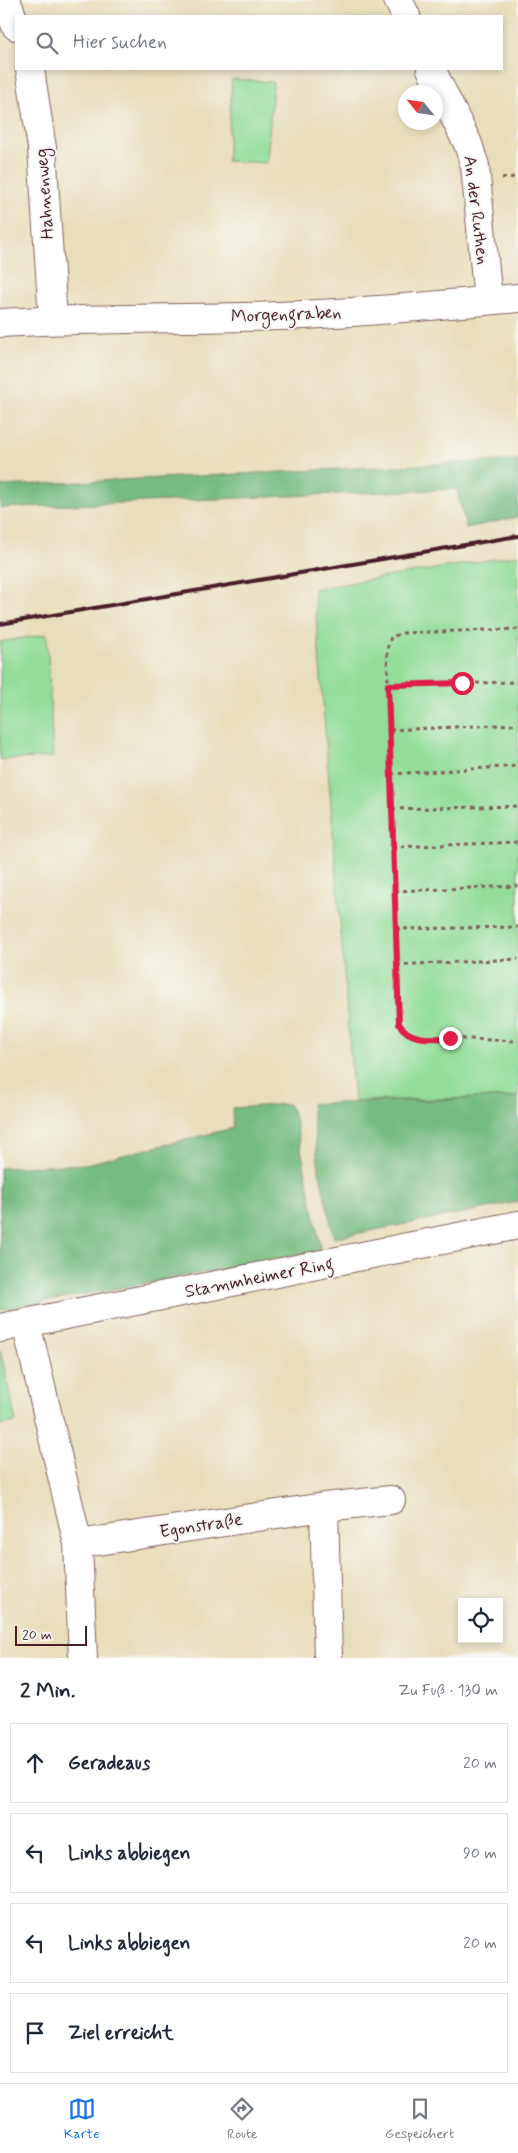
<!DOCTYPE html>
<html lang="de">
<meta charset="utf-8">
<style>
:root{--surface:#fff;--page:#f2f2f3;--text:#1f2937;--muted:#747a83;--line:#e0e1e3;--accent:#1a73e8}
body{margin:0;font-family:Mynerve,sans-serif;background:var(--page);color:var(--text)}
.controls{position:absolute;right:15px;bottom:15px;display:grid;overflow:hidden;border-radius:0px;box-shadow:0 2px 8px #0003}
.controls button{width:45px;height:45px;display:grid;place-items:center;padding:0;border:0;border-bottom:1px solid var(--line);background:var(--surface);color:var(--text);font:25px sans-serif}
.compass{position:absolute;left:398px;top:85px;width:45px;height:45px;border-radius:50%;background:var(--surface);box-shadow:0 2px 8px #0003;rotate:299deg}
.scale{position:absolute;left:15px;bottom:12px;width:72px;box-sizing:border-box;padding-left:5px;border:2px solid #4a1f2b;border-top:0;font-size:14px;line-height:18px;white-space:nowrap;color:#4a1f2b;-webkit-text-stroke:4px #f6f6f2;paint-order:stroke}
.stop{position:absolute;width:15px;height:15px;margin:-11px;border:4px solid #e11d48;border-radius:50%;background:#fff}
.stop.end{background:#e11d48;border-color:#fff;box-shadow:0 1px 5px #0008}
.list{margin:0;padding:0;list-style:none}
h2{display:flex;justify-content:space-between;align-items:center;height:65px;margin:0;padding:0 20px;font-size:21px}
h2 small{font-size:16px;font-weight:400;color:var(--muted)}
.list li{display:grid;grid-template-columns:32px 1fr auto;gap:15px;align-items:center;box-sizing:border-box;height:80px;margin:0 10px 10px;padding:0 10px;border:1px solid var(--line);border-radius:0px}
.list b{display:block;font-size:19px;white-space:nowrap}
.list em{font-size:16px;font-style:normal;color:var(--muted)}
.icon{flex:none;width:28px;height:28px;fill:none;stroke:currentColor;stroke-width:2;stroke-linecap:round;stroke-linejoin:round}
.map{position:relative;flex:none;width:518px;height:1658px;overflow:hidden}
.search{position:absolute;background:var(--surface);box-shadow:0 2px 8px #0003;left:15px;right:15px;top:15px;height:55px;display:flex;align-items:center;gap:12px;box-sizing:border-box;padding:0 18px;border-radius:0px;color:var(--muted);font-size:19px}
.sheet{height:425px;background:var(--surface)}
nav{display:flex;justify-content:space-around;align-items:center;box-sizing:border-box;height:70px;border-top:1px solid var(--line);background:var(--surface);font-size:14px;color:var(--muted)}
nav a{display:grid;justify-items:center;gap:2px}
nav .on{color:var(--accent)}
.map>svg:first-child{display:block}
.green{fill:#93dd98;stroke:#6e7e62}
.forest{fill:#76bc80;stroke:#606e56}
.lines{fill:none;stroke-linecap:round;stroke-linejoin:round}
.minor-casing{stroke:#82625d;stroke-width:30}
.path{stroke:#82625d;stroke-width:3;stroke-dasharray:4 4;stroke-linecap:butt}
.minor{stroke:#fff;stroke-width:28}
.rail{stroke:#4a1f2b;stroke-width:4}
.route{stroke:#e11d48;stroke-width:6}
.labels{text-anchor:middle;stroke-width:4;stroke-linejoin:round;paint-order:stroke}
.street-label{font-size:18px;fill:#4a1f2b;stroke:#f6f6f2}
</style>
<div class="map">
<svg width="518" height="1658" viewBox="0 0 518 1658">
<rect width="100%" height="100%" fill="#f6f6f2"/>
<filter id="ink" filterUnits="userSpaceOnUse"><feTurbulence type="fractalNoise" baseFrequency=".02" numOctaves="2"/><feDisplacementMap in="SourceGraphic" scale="10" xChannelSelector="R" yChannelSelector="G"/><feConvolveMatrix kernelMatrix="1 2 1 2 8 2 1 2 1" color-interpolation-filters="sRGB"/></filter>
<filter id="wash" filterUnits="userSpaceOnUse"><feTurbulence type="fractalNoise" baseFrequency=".0096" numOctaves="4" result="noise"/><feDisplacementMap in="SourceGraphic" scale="20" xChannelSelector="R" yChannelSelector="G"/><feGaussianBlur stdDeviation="1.12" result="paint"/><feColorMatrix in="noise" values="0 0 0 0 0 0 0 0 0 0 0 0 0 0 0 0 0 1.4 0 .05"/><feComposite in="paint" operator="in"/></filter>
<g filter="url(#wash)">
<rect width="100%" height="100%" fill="#e9deba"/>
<path class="green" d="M 232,79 L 273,82 L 267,163 L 227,161 Z
M 518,555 L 518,1097 L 354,1101 L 314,589 Z
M 47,634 L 53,757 L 0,760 L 0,642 Z
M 0,1349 L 16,1422 L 0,1425 Z"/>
<path class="forest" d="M 518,460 L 518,517 L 466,528 L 457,489 L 0,508 L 0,486 Z
M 518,1097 L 518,1202 L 334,1238 L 319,1170 L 311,1104 Z
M 288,1104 L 294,1114 L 320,1244 L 320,1251 L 0,1310 L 0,1168 L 86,1164 L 233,1128 L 232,1108 Z"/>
</g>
<g filter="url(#ink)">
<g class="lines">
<g class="minor-casing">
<path id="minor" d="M 6,0 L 16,26
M 398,0 L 406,16
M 30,69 L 42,148 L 53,320
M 431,69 L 468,144 L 475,166 L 488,300
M 0,323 C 93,318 187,319 280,316 C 360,313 439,305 518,298
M 26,1323 L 78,1544 L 83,1658
M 0,1328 L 518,1225
M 324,1507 L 328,1658
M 78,1544 L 324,1507 L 391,1500"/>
</g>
<path class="path" d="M 502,178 L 518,177
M 518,629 L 403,633 L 391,637 L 387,649 L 399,1024 L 405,1033 L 416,1037 L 518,1041
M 388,685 L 518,682
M 390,730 L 518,724
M 391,774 L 518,766
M 392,809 L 518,806
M 393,847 L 518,842
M 395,891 L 518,886
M 396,929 L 518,927
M 397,965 L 518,959"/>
<use href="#minor" class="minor"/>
<path class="rail" d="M 0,624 L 518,536"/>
</g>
</g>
<g class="lines" filter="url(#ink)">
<path class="route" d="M 450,1038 C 431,1038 411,1042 399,1024 L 388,685 L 462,683"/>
</g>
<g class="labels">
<g class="street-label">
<text transform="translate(44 194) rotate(-94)" y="6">Hahnenweg</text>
<text transform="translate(477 210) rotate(83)" y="6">An der Ruthen</text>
<text transform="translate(286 314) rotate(-2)" y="6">Morgengraben</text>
<text transform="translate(259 1277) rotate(-11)" y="6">Stammheimer Ring</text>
<text transform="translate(201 1525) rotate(-9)" y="6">Egonstraße</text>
</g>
</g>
</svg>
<div class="controls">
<button><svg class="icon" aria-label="locate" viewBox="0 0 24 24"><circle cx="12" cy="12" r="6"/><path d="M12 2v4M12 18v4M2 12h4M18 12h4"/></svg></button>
</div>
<svg class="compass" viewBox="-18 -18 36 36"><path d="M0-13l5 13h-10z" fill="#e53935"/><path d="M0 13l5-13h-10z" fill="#747a83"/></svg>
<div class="scale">20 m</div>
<div class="stop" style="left:462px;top:683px"></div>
<div class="stop end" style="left:450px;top:1038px"></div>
<div class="search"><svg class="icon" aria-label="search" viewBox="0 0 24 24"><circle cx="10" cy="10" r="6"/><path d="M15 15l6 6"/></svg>Hier suchen</div>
</div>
<section class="sheet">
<h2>2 Min.<small>Zu Fuß · 130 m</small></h2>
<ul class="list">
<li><svg class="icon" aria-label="ahead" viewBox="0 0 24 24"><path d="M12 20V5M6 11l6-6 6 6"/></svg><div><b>Geradeaus</b></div><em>20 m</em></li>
<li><svg class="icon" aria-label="left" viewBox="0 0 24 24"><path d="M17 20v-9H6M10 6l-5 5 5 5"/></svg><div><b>Links abbiegen</b></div><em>90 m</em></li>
<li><svg class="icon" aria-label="left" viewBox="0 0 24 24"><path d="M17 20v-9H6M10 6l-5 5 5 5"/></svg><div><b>Links abbiegen</b></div><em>20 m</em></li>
<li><svg class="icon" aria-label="arrive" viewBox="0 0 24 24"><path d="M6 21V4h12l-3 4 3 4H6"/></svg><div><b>Ziel erreicht</b></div></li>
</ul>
</section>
<nav>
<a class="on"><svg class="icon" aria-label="map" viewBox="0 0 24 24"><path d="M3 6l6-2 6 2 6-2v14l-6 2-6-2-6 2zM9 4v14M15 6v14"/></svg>Karte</a>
<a><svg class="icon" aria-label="directions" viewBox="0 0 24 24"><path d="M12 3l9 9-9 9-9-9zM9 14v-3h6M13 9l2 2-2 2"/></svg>Route</a>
<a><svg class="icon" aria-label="saved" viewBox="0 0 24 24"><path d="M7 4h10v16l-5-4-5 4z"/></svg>Gespeichert</a>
</nav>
